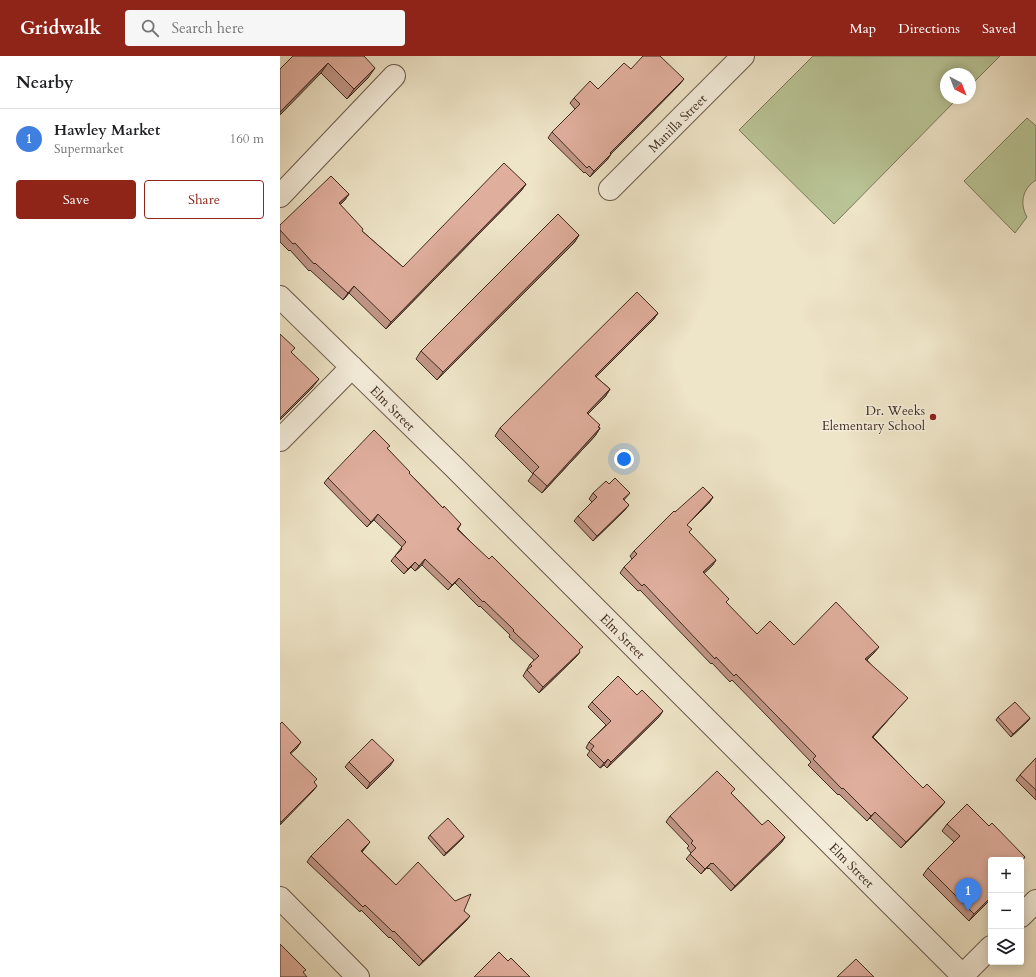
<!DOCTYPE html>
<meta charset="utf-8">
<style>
:root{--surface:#fff;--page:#f6f6f6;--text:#202124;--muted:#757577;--line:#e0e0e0;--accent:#8f2418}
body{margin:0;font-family:Cardo,serif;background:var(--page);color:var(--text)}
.controls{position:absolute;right:12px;bottom:12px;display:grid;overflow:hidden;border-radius:4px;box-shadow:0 2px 10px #0003}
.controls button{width:36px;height:36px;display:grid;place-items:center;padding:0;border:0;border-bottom:1px solid var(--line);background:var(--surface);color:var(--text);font:20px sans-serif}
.compass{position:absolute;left:660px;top:12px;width:36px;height:36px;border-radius:50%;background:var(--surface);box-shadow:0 2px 10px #0003;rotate:138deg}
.you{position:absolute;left:344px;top:403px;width:14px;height:14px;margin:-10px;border:3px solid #fff;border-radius:50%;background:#1a73e8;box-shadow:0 0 0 6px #1a73e833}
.badge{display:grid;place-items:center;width:26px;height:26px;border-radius:50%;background:var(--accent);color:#fff;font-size:13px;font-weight:700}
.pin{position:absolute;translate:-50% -33px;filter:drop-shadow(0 1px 2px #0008)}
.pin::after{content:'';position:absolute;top:21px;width:14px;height:12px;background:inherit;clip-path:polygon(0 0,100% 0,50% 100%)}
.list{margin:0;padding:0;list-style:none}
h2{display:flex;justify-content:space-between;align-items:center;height:52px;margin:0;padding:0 16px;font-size:17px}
h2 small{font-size:13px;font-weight:400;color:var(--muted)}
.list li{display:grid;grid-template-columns:26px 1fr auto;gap:12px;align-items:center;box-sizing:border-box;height:60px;padding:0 16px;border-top:1px solid var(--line)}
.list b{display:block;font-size:15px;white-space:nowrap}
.list p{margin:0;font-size:13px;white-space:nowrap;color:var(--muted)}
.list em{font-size:13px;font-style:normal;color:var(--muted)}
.actions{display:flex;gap:8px;padding:12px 16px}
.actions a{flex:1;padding:9px 0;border:1px solid var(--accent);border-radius:4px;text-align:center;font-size:14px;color:var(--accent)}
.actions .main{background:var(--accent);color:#fff}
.icon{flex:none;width:22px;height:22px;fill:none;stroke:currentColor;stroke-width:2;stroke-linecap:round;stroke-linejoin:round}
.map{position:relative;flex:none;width:756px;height:921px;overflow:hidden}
header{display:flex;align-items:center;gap:24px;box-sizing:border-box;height:56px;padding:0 20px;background:var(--accent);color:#fff}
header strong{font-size:19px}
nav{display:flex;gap:22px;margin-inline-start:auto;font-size:14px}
.search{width:280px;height:36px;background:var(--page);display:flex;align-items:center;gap:10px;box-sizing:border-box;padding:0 14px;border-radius:4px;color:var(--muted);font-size:15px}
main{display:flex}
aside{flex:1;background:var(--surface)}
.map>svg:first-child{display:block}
.green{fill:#b9c496;stroke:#7c785b}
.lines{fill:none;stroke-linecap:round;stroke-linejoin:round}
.minor-casing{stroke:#6b594a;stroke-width:24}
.minor{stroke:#f4eddb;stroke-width:22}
.wall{fill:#c19687;stroke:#3f2b20}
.shaded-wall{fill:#9d7a6e;stroke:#3f2b20}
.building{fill:#e0ae9d;stroke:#3f2b20}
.poi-dot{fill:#8f2418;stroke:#f4eddb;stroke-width:1.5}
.labels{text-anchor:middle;stroke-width:3;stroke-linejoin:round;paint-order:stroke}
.street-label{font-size:13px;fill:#3f2b20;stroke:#f4eddb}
.poi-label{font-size:13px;fill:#3f2b20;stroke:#f4eddb;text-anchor:end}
</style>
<header>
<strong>Gridwalk</strong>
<div class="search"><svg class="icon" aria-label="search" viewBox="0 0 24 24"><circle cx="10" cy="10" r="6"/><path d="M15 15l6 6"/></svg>Search here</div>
<nav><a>Map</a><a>Directions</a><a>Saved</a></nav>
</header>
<main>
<aside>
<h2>Nearby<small></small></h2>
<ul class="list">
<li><span class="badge" style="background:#3f7fe0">1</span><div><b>Hawley Market</b><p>Supermarket</p></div><em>160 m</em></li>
</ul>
<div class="actions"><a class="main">Save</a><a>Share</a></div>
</aside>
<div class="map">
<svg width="756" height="921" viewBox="0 0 756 921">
<rect width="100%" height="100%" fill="#eee4c7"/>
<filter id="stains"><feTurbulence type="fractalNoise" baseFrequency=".005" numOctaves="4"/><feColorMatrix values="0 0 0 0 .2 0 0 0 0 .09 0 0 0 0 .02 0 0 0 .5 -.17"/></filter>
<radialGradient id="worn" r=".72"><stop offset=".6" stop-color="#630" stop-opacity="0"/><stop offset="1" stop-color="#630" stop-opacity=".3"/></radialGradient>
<path class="green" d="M 533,0 L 720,0 L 690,30 L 690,18 L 666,18 L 666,42 L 678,42 L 554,168 L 459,74 Z
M 747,62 L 756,70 L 756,124 C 743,132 739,147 747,161 L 735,177 L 684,125 Z"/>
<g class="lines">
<g class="minor-casing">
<path id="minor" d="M 330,133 L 463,0
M 0,140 L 114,20
M 0,241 L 172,409 L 684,921
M 0,384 L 72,311
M 0,842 L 78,921
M 741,860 L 756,845
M 681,921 L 711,891"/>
</g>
<use href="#minor" class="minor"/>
</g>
<path class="wall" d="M 84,0 L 88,22 L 67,43 L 41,17 L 0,13 Z
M 351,13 L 400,28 L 331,98 L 327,104 L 310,121 L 305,116 L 304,117 L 268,82 L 272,76 L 295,53 L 290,47 L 294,42 L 318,33 Z
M 246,128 L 241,135 L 106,273 L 69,237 L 63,244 L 30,214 L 29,215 L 10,194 L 9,195 L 0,186 L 0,169 L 69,138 L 64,145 L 60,149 L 82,175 L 123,211 Z
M 299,179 L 294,187 L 157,324 L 136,303 L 141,295 Z
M 378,257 L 373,264 L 316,321 L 330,333 L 325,341 L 308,358 L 320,372 L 315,380 L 262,437 L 248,425 L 253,418 L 215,380 L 220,372 Z
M 108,393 L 129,417 L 163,452 L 181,468 L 178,473 L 300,596 L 296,601 L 259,637 L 243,620 L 250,608 L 254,604 L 229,581 L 230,579 L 200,550 L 199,551 L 175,527 L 168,534 L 142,509 L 135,515 L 131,511 L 124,518 L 111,505 L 122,491 L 94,464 L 87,471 L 44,427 L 48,422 Z
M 329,428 L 350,437 L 344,444 L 345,454 L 313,485 L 294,465 L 298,460 L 312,446 L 309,443 L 313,437 Z
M 433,441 L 429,447 L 407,469 L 409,477 L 436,504 L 432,510 L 424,517 L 446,547 L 477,578 L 514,589 L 594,597 L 587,604 L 623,647 L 593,681 L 661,751 L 621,792 L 590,762 L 587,765 L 559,738 L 558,739 L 528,709 L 531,706 L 489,662 L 452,624 L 450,626 L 432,607 L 431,608 L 360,534 L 358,535 L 340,517 L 344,511 L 352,503 L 350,500 L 354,495 L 395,456 Z
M 312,646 L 379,661 L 327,712 L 324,709 L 320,712 L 307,699 L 310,695 L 306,692 L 309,686 L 326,669 L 308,651 Z
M 718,661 L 750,662 L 748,665 L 731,681 L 716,664 Z
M 756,702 L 756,744 L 736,724 L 740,719 Z
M 69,706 L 110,710 L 87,733 L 65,711 Z
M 452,738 L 482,769 L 505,781 L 501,787 L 451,835 L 429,812 L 428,813 L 427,812 L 421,818 L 406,803 L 411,797 L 407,792 L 409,790 L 386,766 L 390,760 Z
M 667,768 L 709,770 L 745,801 L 741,807 L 741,804 L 711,804 L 711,843 L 689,865 L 643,819 L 648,812 L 674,786 L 662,775 Z
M 150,779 L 184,780 L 182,783 L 164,800 L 148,782 Z
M 86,791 L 82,796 L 116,829 L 184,855 L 186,865 L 139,910 L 110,881 L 109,882 L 81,854 L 80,856 L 27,806 L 31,800 Z"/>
<path class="shaded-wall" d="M 48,7 L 41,17 L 0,59 L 0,56 Z
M 95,12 L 88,22 L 67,43 L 74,33 Z
M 404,23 L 400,28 L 326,103 L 330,97 Z
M 331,98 L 327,104 L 310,121 L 314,115 Z
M 246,128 L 241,135 L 106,273 L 111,266 Z
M 69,138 L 64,145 L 54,154 L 59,147 Z
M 299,179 L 294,187 L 157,324 L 163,316 Z
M 74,230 L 69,237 L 63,244 L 68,237 Z
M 378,257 L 373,264 L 310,327 L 315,320 Z
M 39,323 L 32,332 L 0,364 L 0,362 Z
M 330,333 L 325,341 L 302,364 L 307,357 Z
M 320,372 L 315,380 L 262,437 L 267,430 Z
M 433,441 L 429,447 L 402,474 L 407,469 Z
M 349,449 L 345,454 L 313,485 L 317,480 Z
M 98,458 L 94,464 L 87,471 L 91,466 Z
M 145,503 L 142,509 L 135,515 L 139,510 Z
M 436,504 L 432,510 L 419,522 L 423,516 Z
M 135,506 L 131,511 L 124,518 L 128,513 Z
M 179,522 L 175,527 L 168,534 L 172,529 Z
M 599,591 L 594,597 L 581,609 L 585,603 Z
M 300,596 L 296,601 L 259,637 L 263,631 Z
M 628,642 L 623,647 L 588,687 L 592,681 Z
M 383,655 L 379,661 L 327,712 L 331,706 Z
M 750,662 L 748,665 L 731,681 L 733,678 Z
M 21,686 L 17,692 L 6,702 L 10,697 Z
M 328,703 L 324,709 L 320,712 L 324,707 Z
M 114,704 L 110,710 L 87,733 L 90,727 Z
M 37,730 L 33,735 L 0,769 L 1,766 Z
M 665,746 L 661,751 L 621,792 L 626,786 Z
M 595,756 L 590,762 L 587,765 L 591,760 Z
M 184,780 L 182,783 L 164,800 L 166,797 Z
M 505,781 L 501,787 L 451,835 L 455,830 Z
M 90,786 L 86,791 L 77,800 L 81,795 Z
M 431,807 L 427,812 L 421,818 L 425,813 Z
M 711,841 L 711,843 L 689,865 L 694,858 Z
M 190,860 L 186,865 L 139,910 L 143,905 Z"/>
<path class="building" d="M 13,0 L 84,0 L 95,12 L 74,33 L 48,7 L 0,56 L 0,13 Z
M 363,0 L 380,0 L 404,23 L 330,97 L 331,98 L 314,115 L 309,110 L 307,112 L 272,76 L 300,48 L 294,42 L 310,25 L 318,33 L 344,7 L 351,13 Z
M 224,107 L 246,128 L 111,266 L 74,230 L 68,237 L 35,207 L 34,208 L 15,187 L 13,188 L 0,174 L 0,169 L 51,120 L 69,138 L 59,147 L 83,173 L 82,175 L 123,211 Z
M 278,158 L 299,179 L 163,316 L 141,295 Z
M 357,236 L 378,257 L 315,320 L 330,333 L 307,357 L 320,369 L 318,371 L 320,372 L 267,430 L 253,417 L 259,411 L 220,372 Z
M 0,278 L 15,292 L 11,296 L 39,323 L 0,362 Z
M 94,374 L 110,390 L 107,392 L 130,416 L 129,417 L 163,452 L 164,450 L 181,468 L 177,473 L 209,503 L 212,500 L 303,591 L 299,594 L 300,596 L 263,631 L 247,614 L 252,610 L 250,608 L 259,600 L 233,575 L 234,574 L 204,545 L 203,546 L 179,522 L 172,529 L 145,503 L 139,510 L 135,506 L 128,513 L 115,500 L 122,493 L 121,492 L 126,486 L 98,458 L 91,466 L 48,422 Z
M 335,422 L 350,437 L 343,443 L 349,449 L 317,480 L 298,460 L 317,441 L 313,437 L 326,425 L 329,428 Z
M 423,431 L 433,441 L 407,469 L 412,473 L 409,476 L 436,504 L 423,516 L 449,543 L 446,546 L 477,578 L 490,565 L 514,589 L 556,546 L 599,591 L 585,603 L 628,642 L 592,681 L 643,732 L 647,728 L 665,746 L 626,786 L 595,756 L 591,760 L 563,732 L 562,733 L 533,703 L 536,700 L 493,656 L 456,618 L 454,620 L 436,601 L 435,603 L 364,528 L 362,530 L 344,511 L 357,498 L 354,495 L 394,455 L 395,456 Z
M 338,620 L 357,639 L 362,634 L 383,655 L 331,706 L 328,703 L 324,707 L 311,694 L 314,690 L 309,686 L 331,665 L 312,646 Z
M 735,646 L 750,662 L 733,678 L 718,661 Z
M 2,666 L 21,686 L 10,697 L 37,723 L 34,726 L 37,730 L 1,766 L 0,765 L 0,668 Z
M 92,683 L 114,704 L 90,727 L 69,706 Z
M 756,702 L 756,734 L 740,719 Z
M 437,715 L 455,733 L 451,737 L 482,769 L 488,764 L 505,781 L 455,830 L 433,807 L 432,808 L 431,807 L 425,813 L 410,798 L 416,792 L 411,787 L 413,785 L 390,760 Z
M 687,748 L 709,770 L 712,767 L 745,801 L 741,805 L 741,804 L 711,804 L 711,841 L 694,858 L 648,812 L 680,780 L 667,768 Z
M 168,762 L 184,780 L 166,797 L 150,779 Z
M 68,763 L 90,786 L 81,795 L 116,829 L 138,806 L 175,845 L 191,838 L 184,855 L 190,860 L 143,905 L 114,875 L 113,876 L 85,849 L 83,851 L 31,800 Z
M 0,888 L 26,914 L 23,916 L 27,921 L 0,921 Z
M 219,896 L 228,905 L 231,902 L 250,921 L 194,921 Z
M 576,903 L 594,921 L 557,921 Z"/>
<circle class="poi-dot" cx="653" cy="361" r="4"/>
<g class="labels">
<g class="street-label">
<text transform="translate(397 67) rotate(-45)" y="5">Manilla Street</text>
<text transform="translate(113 352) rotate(45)" y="5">Elm Street</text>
<text transform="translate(343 580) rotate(45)" y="5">Elm Street</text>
<text transform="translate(572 809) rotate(45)" y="5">Elm Street</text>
</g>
<g class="poi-label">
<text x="645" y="359">Dr. Weeks<tspan x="645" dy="15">Elementary School</tspan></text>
</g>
</g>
<rect width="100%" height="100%" filter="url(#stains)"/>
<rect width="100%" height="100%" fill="url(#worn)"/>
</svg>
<div class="controls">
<button>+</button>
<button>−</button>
<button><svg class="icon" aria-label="layers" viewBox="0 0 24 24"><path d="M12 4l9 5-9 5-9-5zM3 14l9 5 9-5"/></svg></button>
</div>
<svg class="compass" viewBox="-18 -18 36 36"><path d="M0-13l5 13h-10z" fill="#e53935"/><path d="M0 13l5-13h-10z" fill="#757577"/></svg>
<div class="you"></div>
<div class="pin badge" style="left:688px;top:855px;background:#3f7fe0">1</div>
</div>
</main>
